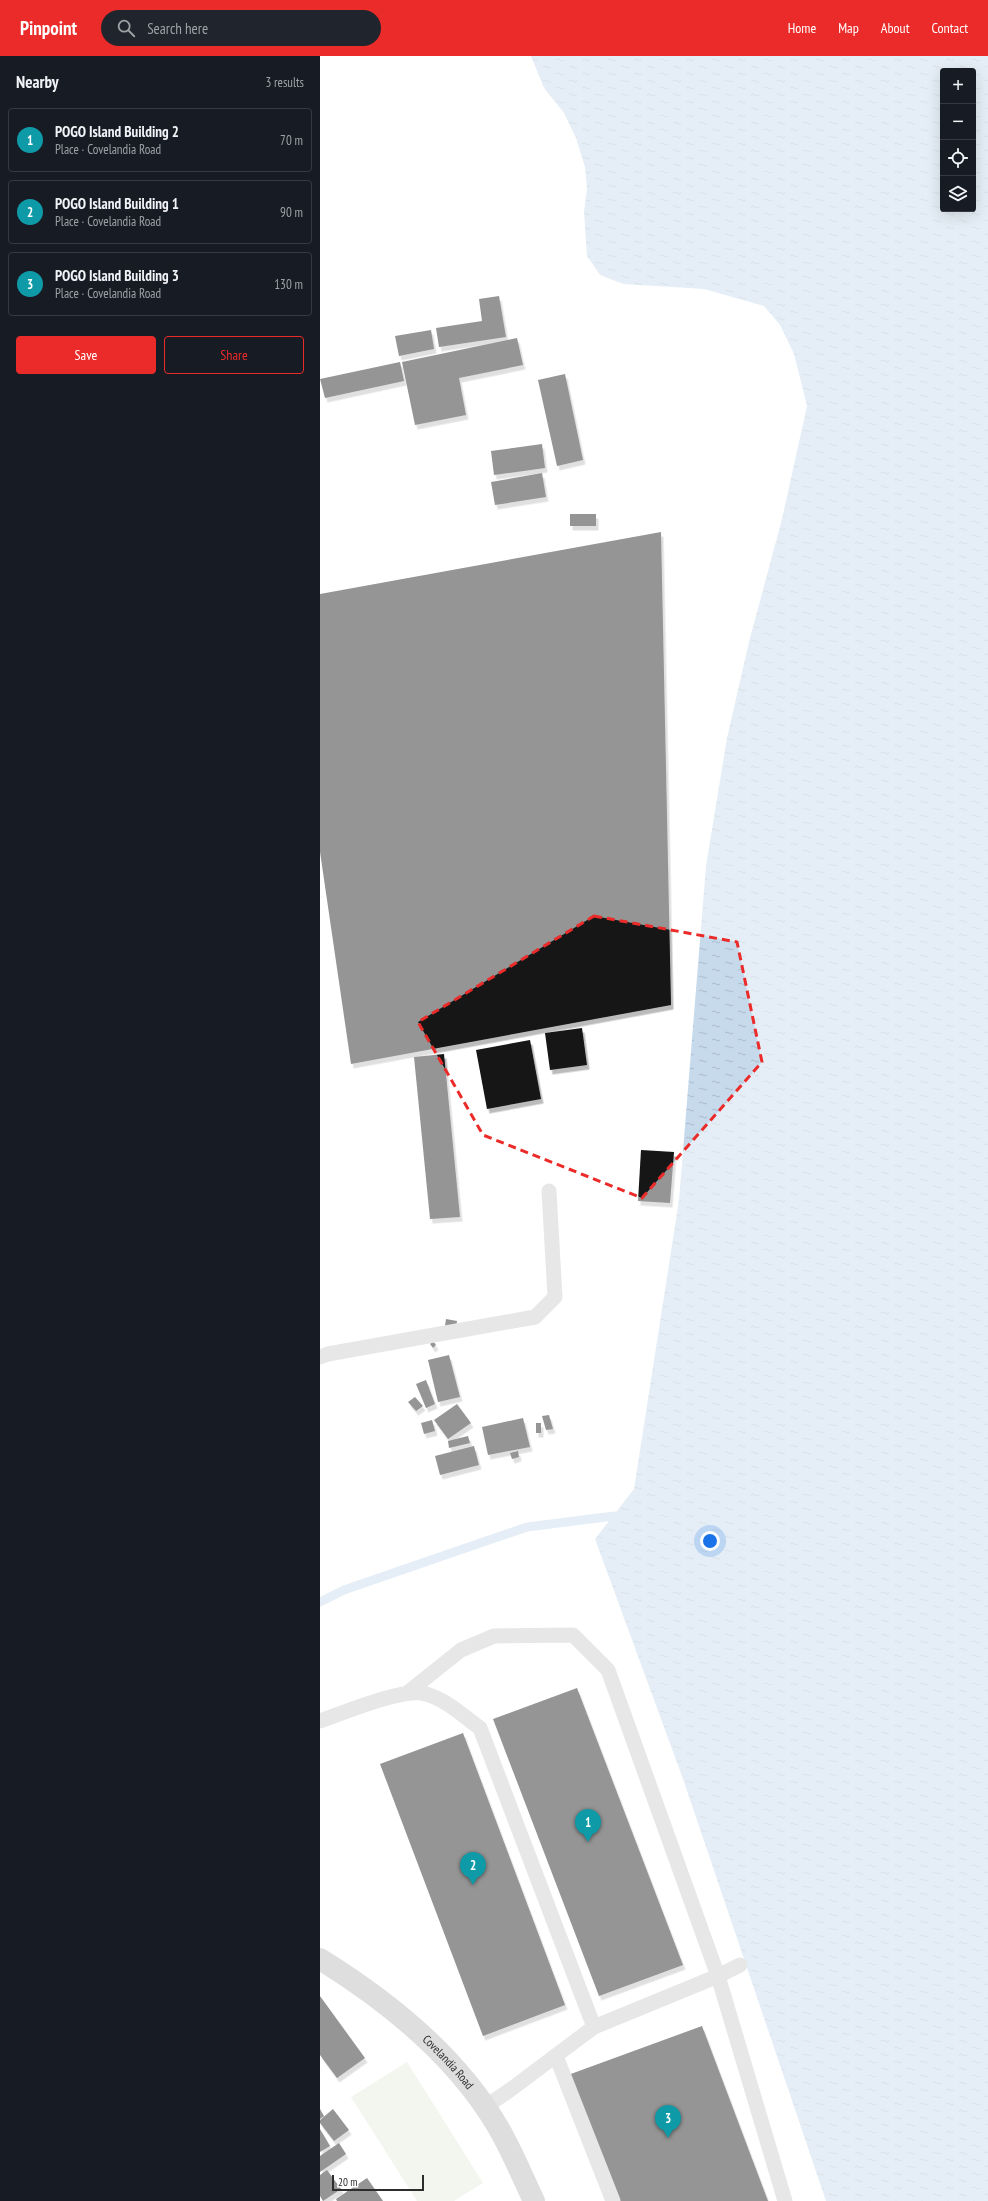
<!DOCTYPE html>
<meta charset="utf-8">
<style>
:root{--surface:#171b24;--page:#20242c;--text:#f1f3f6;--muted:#9ea1a6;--line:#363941;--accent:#eb2b29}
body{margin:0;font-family:"PT Sans Narrow",sans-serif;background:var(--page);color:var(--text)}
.controls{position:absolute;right:12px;top:12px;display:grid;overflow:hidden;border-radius:4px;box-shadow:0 4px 16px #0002}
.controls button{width:36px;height:36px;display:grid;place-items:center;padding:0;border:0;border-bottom:1px solid var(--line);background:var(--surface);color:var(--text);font:20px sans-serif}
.scale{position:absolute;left:12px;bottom:10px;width:92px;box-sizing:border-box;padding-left:4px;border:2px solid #2d2d2d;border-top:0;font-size:11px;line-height:14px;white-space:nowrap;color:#2d2d2d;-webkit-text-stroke:3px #fff;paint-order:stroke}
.you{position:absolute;left:390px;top:1485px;width:14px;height:14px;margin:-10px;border:3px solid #fff;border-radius:50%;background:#1a73e8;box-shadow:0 0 0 6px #1a73e833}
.badge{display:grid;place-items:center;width:26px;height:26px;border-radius:50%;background:var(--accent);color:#fff;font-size:13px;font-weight:700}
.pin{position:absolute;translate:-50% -33px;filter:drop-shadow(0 1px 2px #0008)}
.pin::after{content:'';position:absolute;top:21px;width:14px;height:12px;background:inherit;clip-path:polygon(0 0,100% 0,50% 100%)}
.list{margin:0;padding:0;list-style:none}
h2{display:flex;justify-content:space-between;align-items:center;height:52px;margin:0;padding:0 16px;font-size:17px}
h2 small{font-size:13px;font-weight:400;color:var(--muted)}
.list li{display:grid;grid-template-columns:26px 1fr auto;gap:12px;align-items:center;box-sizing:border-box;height:64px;margin:0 8px 8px;padding:0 8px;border:1px solid var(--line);border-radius:4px}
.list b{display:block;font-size:15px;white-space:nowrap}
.list p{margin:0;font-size:13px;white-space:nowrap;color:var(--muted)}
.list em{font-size:13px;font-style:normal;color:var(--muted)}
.actions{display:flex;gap:8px;padding:12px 16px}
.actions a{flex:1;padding:9px 0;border:1px solid var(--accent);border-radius:4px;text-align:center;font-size:14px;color:var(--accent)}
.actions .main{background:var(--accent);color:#fff}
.icon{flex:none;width:22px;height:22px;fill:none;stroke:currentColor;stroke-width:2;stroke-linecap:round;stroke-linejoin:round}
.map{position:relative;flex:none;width:668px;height:2145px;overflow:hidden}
header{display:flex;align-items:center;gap:24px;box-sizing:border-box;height:56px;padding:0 20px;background:var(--accent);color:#fff}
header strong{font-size:19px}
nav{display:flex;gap:22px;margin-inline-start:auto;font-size:14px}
.search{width:280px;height:36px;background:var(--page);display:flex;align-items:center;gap:10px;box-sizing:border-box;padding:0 14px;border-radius:22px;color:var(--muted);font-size:15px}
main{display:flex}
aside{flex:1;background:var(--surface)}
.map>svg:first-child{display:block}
.pitch{fill:#e2ecda}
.water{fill:url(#water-ripples);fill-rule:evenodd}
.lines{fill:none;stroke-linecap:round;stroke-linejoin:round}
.stream{stroke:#c6daec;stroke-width:9}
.building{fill:#141414;filter:url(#shadow)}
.lane{stroke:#cacaca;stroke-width:15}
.secondary{stroke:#b7b7b7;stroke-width:22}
.marked{fill:none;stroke:#eb2b29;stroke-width:3;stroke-dasharray:8 5;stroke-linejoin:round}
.labels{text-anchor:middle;stroke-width:4;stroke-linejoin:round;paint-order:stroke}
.street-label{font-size:12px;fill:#2d2d2d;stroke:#fff}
</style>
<header>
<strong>Pinpoint</strong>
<div class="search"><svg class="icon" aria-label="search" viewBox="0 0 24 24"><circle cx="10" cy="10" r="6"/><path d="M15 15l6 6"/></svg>Search here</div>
<nav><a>Home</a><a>Map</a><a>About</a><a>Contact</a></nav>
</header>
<main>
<aside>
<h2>Nearby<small>3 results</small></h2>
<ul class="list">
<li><span class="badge" style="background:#0f9aa8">1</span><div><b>POGO Island Building 2</b><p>Place · Covelandia Road</p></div><em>70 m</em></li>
<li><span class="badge" style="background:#0f9aa8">2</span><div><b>POGO Island Building 1</b><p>Place · Covelandia Road</p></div><em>90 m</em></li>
<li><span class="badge" style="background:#0f9aa8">3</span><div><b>POGO Island Building 3</b><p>Place · Covelandia Road</p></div><em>130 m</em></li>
</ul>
<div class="actions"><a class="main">Save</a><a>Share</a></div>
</aside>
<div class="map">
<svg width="668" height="2145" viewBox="0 0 668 2145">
<defs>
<pattern id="water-ripples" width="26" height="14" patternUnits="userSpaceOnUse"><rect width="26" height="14" fill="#c6daec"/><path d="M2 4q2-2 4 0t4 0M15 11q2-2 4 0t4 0" fill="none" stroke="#aabbcb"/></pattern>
<filter id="shadow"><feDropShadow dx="2.5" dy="4.5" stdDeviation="0" flood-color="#0004"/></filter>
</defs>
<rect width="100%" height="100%" fill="#fff"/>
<path class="pitch" d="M 87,2006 L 163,2127 L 134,2145 L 97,2145 L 31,2041 Z"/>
<path class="water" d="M 211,0 L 668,0 L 668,2145 L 506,2145 L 363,1723 L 275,1483 L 314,1433 L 359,1144 L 386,810 L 407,682 L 429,586 L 462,463 L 487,350 L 474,298 L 460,269 L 444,250 L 384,233 L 303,228 L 280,219 L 267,200 L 264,156 L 267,132 L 265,111 L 256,82 L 244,57 L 224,32 ZM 623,15 L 653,15 L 653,153 L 623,153 Z"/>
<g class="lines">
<path class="stream" d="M 0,1546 L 24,1534 L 207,1471 L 294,1460"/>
</g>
<path class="building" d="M 179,240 L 186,281 L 119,291 L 116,272 L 162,265 L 159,243 Z
M 111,274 L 114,293 L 79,300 L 75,280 Z
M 197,282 L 203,309 L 139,322 L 146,359 L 95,369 L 82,306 Z
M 80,306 L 84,325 L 5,342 L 0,323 Z
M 245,318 L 263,404 L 237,410 L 218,324 Z
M 222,388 L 225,412 L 174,419 L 171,395 Z
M 222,417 L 226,441 L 175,449 L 171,426 Z
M 250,458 L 276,458 L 276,470 L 250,470 Z
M 341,476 L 351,949 L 31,1008 L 0,796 L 0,538 Z
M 262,972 L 267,1009 L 230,1014 L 225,977 Z
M 210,984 L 221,1043 L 167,1053 L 156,994 Z
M 124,998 L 140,1161 L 110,1163 L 94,1001 Z
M 321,1094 L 354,1096 L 350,1147 L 318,1145 Z
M 126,1263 L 137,1265 L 136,1272 L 125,1270 Z
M 113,1285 L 116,1289 L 113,1292 L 110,1288 Z
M 129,1299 L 140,1341 L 118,1346 L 108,1304 Z
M 106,1324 L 115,1348 L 106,1352 L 96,1328 Z
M 95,1341 L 103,1350 L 96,1355 L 88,1346 Z
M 137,1348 L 151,1367 L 128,1383 L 114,1364 Z
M 229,1359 L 233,1373 L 226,1374 L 222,1360 Z
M 203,1362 L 210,1391 L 168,1399 L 162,1371 Z
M 112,1364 L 115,1375 L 104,1378 L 101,1367 Z
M 216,1367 L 221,1367 L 221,1377 L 216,1377 Z
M 148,1380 L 150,1387 L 129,1392 L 128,1385 Z
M 154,1390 L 159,1409 L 120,1419 L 115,1400 Z
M 198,1395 L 199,1401 L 192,1403 L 190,1397 Z
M 257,1632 L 363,1909 L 279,1940 L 173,1663 Z
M 143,1677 L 245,1949 L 163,1980 L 60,1708 Z
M 0,1940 L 45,2002 L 17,2022 L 0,1999 Z
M 382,1970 L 448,2145 L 296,2145 L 248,2019 Z
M 0,2053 L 4,2060 L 0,2063 Z
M 13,2053 L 29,2074 L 14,2085 L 0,2067 L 0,2064 Z
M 0,2073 L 10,2090 L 0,2096 Z
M 19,2087 L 26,2098 L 0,2116 L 0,2100 Z
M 7,2114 L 21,2133 L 3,2145 L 0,2140 L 0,2119 Z
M 47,2122 L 63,2145 L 17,2145 L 16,2143 Z"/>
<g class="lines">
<path class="lane" d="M 0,1301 L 8,1298 L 215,1261 L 235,1241 L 229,1135
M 87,1637 L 141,1594 L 174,1580 L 253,1579 L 288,1614 L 398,1920 L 465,2145
M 0,1665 C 23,1657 84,1631 106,1638 C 127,1644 143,1660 160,1672 L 274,1971
M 236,2000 L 293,2145
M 165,2051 L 190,2034 L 274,1971 L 398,1920 L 420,1909"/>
<path class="secondary" id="s1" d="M 0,1903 C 68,1945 137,2001 178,2071 C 192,2095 202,2120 214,2145"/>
</g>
<path d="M0 0H668V2145H0ZM 274,860 L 417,886 L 442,1006 L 322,1142 L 163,1079 L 98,966 Z" fill="#fff" fill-opacity=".55" fill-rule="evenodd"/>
<path class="marked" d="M 274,860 L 417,886 L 442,1006 L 322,1142 L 163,1079 L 98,966 Z"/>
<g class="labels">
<g class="street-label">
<text dy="4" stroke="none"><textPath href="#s1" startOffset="165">Covelandia Road</textPath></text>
</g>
</g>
</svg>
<div class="controls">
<button>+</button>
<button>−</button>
<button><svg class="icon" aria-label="locate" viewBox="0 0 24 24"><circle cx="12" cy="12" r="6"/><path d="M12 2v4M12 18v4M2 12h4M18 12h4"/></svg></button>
<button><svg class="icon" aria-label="layers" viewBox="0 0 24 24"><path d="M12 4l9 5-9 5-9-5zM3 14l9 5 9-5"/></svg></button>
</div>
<div class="scale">20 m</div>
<div class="you"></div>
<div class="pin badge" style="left:268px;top:1786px;background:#0f9aa8">1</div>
<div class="pin badge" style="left:153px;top:1829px;background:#0f9aa8">2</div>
<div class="pin badge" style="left:348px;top:2082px;background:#0f9aa8">3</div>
</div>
</main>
